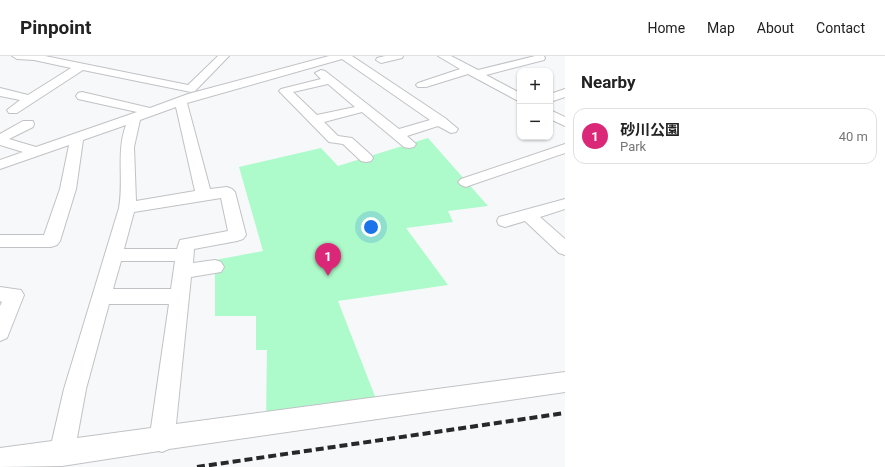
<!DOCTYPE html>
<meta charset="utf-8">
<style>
:root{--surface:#fff;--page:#f2f2f2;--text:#222;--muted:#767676;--line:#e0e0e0;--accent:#db2777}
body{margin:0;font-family:Roboto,"Noto Sans JP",sans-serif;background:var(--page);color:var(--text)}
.controls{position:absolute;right:12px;top:12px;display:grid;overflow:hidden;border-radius:8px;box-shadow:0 1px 3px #0004}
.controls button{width:36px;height:36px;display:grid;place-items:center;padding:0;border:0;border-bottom:1px solid var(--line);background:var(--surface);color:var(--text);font:20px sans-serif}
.you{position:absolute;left:371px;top:171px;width:14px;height:14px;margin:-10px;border:3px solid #fff;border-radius:50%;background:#1a73e8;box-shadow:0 0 0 6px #1a73e833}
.badge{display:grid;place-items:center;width:26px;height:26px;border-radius:50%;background:var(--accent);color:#fff;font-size:13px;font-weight:700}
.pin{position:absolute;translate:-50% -33px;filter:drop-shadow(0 1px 2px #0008)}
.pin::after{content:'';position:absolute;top:21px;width:14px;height:12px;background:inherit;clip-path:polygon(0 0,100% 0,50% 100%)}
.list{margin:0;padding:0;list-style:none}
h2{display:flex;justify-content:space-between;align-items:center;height:52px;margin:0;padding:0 16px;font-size:17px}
h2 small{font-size:13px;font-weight:400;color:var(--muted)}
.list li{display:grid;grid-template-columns:26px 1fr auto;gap:12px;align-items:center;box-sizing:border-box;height:56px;margin:0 8px 8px;padding:0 8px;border:1px solid var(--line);border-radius:12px}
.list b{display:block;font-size:15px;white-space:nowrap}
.list p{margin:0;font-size:13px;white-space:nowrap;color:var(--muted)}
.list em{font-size:13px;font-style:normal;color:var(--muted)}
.map{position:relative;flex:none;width:565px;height:411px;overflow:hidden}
header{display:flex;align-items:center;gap:24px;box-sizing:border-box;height:56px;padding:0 20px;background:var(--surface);border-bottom:1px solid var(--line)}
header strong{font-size:19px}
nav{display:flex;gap:22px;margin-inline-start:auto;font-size:14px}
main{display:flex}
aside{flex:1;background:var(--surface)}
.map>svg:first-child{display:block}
.green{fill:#adfbca}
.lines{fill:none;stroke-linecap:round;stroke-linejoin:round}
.minor-casing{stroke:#c1c2c5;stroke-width:2}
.minor{fill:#fff;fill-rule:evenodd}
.rail{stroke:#272829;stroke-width:4;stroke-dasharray:8 4;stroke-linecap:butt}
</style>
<header>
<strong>Pinpoint</strong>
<nav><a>Home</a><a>Map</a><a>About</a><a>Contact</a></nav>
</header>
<main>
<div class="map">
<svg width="565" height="411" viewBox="0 0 565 411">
<rect width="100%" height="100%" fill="#f6f8fa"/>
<path class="green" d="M 428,82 L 488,150 L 448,155 L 453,166 L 406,172 L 448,229 L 338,245 L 376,343 L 266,361 L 267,294 L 256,294 L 256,260 L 215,260 L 215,204 L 263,195 L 239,111 L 321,92 L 338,110 Z"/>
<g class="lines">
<g class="minor-casing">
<path id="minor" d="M 12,0 L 45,0 L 188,29 L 218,0 L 229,0 L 195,35 L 191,36 L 83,14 L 17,57 L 9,57 L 7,54 L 20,44 L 0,40 L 0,32 L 28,39 L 71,12 L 34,4 L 17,3 Z
M 329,0 L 352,0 L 445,62 L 458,73 L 456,76 L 451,77 L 438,70 L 407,80 L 416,88 L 414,91 L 409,92 L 404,91 L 362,56 L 324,66 L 338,80 L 352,82 L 371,99 L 373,102 L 371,105 L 366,106 L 361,105 L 343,88 L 329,86 L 279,35 L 281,33 L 321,23 L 315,17 L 321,14 L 325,15 L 334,22 L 399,73 L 430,64 L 342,3 L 187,47 L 210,133 L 227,131 L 232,133 L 235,136 L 246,179 L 243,183 L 237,185 L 194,193 L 193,207 L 215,204 L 221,206 L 224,211 L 221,216 L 191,221 L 176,368 L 565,316 L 565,336 L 169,393 L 162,396 L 159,395 L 62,410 L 0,411 L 0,392 L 52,385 L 64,333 L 119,152 C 124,124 116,96 126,69 L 83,84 L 76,133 L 60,185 L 57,189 L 51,191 L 0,191 L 0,179 L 44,179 L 60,133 L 69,89 L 0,113 L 0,104 L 23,96 L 0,89 L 0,78 L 23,65 L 33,65 L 34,68 L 33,71 L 9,83 L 36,91 L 137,56 L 78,43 L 76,40 L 78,37 L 82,36 L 150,52 L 188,38 ZM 328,28 L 355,51 L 317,59 L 293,36 ZM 176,51 L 195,135 L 136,145 L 134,91 L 140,64 ZM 221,142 L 228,175 L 180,184 L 177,193 L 124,193 L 134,156 ZM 121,205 L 175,205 L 171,233 L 113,233 ZM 109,248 L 169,248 L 151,372 L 77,382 L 86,333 Z
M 385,0 L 403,0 L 402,2 L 381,7 L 376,4 L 377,2 Z
M 438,0 L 451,0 L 478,14 L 535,0 L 544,0 L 545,2 L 544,4 L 486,19 L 520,37 L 520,46 L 468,18 L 426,31 L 418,31 L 416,29 L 418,27 L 460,13 Z
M 565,33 L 565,41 L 550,46 L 550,38 Z
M 550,54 L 565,61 L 565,70 L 550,63 Z
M 565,88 L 565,97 L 471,129 L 466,131 L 461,129 L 458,126 L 461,123 Z
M 565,143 L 565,153 L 540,161 L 565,183 L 565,199 L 559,197 L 525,165 L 505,171 L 499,169 L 497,165 L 499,161 Z
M 0,231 L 21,234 L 24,239 L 7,282 L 0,285 L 0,250 L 2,246 L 0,245 Z"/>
</g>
<use href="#minor" class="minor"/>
<path class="rail" d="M 197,411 L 565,357"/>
</g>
</svg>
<div class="controls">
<button>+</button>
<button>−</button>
</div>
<div class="you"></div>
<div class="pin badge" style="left:328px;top:220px">1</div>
</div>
<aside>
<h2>Nearby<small></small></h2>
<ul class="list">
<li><span class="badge">1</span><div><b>砂川公園</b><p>Park</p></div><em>40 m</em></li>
</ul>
</aside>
</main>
